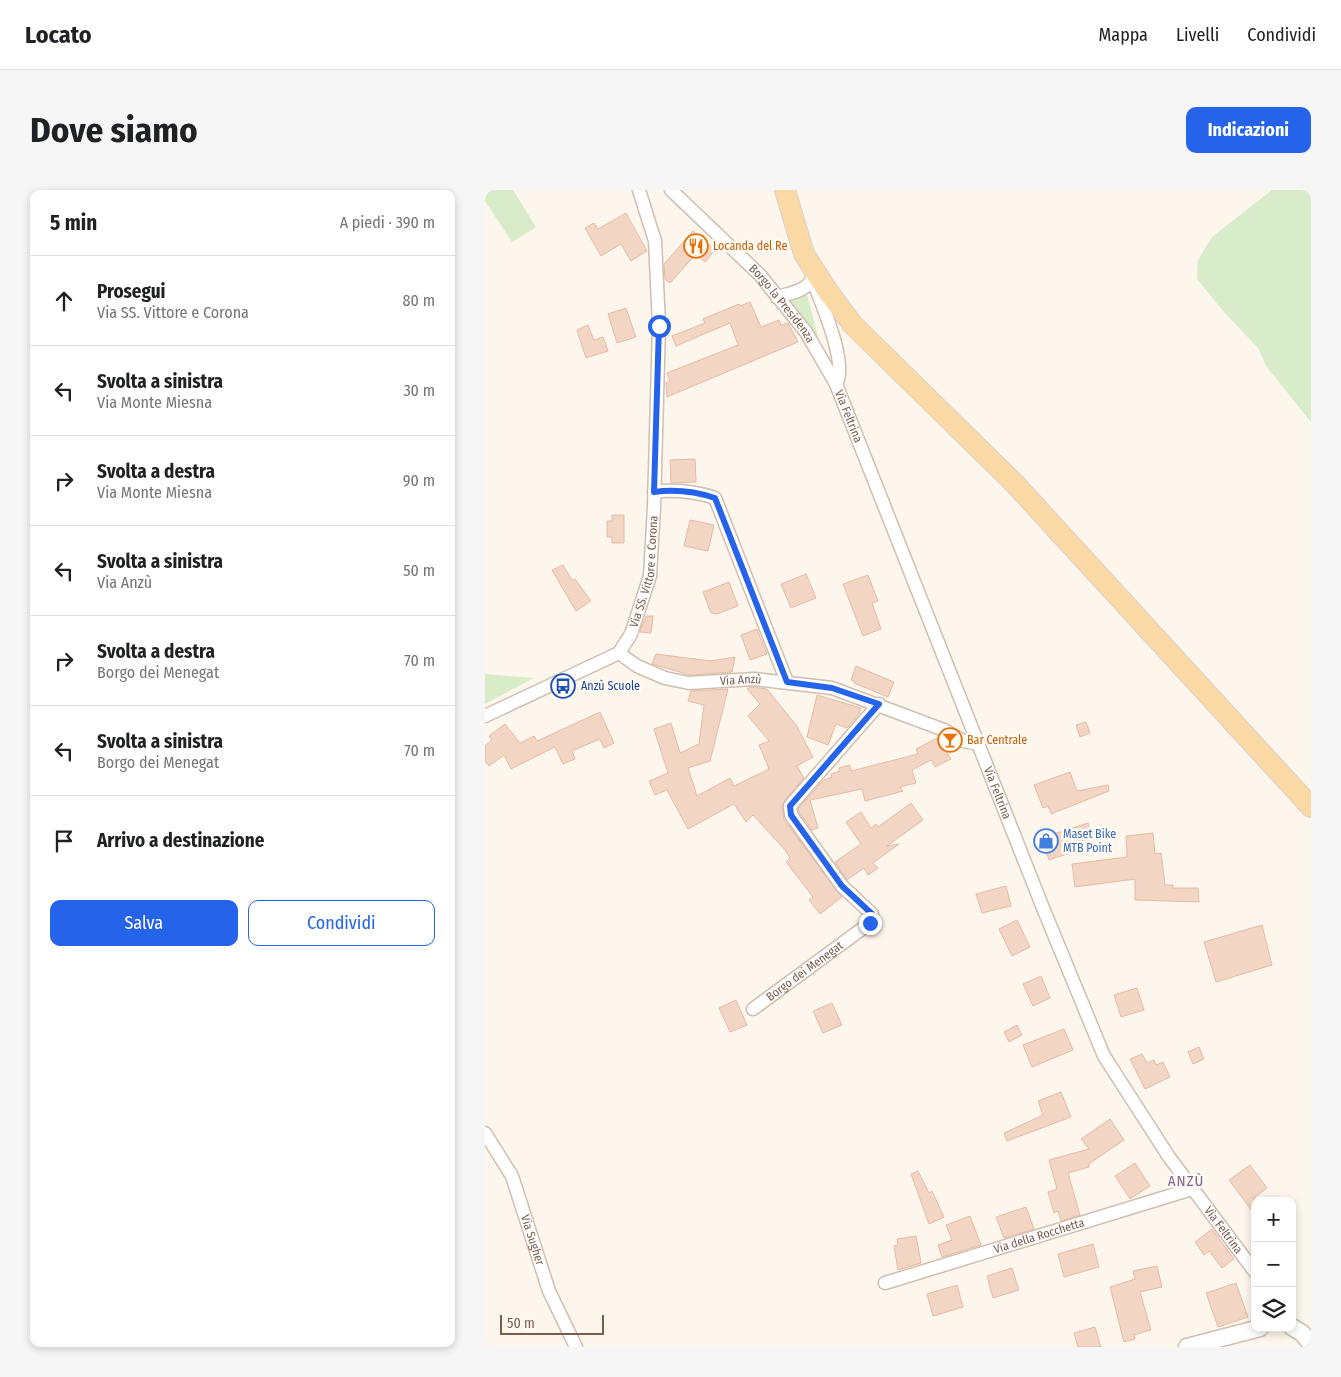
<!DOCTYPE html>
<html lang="it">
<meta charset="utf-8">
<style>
:root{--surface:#fff;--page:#f6f6f6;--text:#202124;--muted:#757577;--line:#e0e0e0;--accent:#2563eb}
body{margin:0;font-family:"Fira Sans Condensed",sans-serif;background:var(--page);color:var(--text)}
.controls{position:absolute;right:15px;bottom:15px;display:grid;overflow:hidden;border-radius:10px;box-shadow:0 2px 8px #0003}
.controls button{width:45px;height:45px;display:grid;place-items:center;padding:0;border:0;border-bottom:1px solid var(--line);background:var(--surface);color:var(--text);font:25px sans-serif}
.scale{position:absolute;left:15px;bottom:12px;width:104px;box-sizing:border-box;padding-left:5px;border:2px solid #7a5c4d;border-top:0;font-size:14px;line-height:18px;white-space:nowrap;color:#7a5c4d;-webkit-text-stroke:4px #fffaf3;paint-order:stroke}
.stop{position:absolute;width:15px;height:15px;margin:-11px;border:4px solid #2563eb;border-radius:50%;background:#fff}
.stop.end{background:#2563eb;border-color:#fff;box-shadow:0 1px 5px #0008}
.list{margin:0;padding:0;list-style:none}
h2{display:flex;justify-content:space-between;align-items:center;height:65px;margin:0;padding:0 20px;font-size:21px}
h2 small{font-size:16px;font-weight:400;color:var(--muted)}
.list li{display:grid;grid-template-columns:32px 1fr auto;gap:15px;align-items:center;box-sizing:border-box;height:90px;padding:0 20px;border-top:1px solid var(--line)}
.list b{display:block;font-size:19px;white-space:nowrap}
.list p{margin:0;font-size:16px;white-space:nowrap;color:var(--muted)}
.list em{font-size:16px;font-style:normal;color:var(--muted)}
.actions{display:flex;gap:10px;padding:15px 20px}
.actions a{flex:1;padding:11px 0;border:1px solid var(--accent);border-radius:10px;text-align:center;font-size:18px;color:var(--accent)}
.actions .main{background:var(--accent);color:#fff}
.icon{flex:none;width:28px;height:28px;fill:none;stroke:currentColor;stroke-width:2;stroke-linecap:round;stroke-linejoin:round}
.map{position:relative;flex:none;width:826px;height:1157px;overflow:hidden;border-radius:10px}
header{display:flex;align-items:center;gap:30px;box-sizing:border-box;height:70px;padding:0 25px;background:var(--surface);border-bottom:1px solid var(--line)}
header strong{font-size:24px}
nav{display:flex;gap:28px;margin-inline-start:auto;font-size:18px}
.intro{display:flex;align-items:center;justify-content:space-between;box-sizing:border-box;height:120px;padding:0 30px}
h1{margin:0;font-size:35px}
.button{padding:12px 22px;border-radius:10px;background:var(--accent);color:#fff;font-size:18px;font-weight:700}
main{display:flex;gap:30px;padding:0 30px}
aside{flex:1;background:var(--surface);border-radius:10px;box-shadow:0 2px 8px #0003}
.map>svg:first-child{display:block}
.green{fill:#d8ecc9}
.building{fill:#f3d5c3;stroke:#e6bba3}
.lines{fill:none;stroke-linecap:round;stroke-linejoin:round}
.minor-casing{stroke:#d1beb0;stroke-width:15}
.tertiary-casing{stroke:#d1beb0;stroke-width:19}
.primary-casing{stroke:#dad1cd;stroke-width:22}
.minor{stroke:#fff;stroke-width:12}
.tertiary{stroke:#fff;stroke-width:16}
.primary{stroke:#fbd9a5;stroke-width:20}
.route{stroke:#2563eb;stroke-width:6}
.labels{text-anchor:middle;stroke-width:5;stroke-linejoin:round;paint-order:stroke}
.food-label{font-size:12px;fill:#c56008;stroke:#fffaf3;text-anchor:start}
.street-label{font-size:12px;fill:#7a5c4d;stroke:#fffaf3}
.transit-label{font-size:12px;fill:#164399;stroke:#fffaf3;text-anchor:start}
.shop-label{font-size:12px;fill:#366cbe;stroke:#fffaf3;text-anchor:start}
.quarter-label{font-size:15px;letter-spacing:1px;fill:#846695;stroke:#fffaf3}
</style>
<header>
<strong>Locato</strong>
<nav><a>Mappa</a><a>Livelli</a><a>Condividi</a></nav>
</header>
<div class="intro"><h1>Dove siamo</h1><a class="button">Indicazioni</a></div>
<main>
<aside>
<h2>5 min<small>A piedi · 390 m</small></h2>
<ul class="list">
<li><svg class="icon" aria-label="ahead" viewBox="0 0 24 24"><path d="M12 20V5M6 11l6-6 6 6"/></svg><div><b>Prosegui</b><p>Via SS. Vittore e Corona</p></div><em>80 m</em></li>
<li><svg class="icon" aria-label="left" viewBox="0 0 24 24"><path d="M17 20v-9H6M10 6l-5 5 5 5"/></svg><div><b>Svolta a sinistra</b><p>Via Monte Miesna</p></div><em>30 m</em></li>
<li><svg class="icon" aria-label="right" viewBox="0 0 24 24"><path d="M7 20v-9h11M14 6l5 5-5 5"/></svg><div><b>Svolta a destra</b><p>Via Monte Miesna</p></div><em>90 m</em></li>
<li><svg class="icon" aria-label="left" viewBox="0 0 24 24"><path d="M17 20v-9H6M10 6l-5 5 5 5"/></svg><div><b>Svolta a sinistra</b><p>Via Anzù</p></div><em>50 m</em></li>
<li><svg class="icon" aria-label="right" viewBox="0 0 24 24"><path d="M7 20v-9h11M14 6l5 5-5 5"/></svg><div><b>Svolta a destra</b><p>Borgo dei Menegat</p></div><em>70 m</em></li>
<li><svg class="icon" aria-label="left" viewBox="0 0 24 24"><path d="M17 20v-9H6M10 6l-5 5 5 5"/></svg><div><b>Svolta a sinistra</b><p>Borgo dei Menegat</p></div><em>70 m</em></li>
<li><svg class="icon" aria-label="arrive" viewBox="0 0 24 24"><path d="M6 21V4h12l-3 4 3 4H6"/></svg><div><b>Arrivo a destinazione</b></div></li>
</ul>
<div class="actions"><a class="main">Salva</a><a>Condividi</a></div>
</aside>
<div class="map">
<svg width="826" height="1157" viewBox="0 0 826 1157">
<rect width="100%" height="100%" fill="#fdf6ec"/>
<path class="green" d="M 0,0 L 28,0 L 51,37 L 27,52 L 0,11 Z
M 787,0 L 826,0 L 826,232 L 781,176 L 773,158 L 738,121 L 712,89 L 713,70 L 727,47 Z
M 321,101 L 334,150 L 304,112 Z
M 0,484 L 49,488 L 0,514 Z"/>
<path class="building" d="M 141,23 L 162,61 L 146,71 L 136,54 L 116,66 L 100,38 L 109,33 L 113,39 Z
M 208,41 L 230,60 L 220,72 L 211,64 L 185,93 L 180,89 L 179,74 Z
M 265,112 L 276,137 L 294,130 L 296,135 L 303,133 L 313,152 L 182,207 L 181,193 L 185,191 L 182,183 L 253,155 L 245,133 L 191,156 L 187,146 L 220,133 L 218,129 L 254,114 L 255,116 Z
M 141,118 L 151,147 L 132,153 L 123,124 Z
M 103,135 L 109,150 L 118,147 L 123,161 L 101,168 L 92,140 Z
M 210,269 L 211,292 L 186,293 L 185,270 Z
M 127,325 L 139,325 L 139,353 L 127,353 L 127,347 L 122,347 L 122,331 L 127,331 Z
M 205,330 L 229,335 L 223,361 L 199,356 Z
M 78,375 L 87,390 L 90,389 L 106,411 L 91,421 L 67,380 Z
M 321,384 L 331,408 L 306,418 L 296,394 Z
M 383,385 L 393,411 L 387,413 L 396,439 L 378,446 L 358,394 Z
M 244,392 L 253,416 L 232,424 L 226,423 L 218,402 Z
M 161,426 L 168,426 L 166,443 L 155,442 Z
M 272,439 L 282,464 L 265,470 L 256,445 Z
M 171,464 L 226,471 L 250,467 L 247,482 L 205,485 L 167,474 Z
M 371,476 L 409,492 L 403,507 L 369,493 L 370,491 L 366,490 Z
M 265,497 L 282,499 L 311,535 L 328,567 L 312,576 L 319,588 L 299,611 L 297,617 L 299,630 L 357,707 L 335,724 L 324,710 L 328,707 L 301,672 L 305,668 L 300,660 L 268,625 L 261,632 L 249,614 L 203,639 L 182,600 L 170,605 L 164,591 L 183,583 L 169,539 L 186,533 L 195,563 L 214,554 L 219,515 L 203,511 L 206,501 L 243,499 L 225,571 L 203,578 L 212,606 L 245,588 L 249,596 L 284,579 L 274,555 L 284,551 L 263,526 L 275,514 L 262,499 Z
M 332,505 L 376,518 L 374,524 L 362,538 L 351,534 L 343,555 L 322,547 Z
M 115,522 L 129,553 L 119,558 L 115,549 L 87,561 L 90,569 L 78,574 L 70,557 L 26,579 L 19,565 L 4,576 L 0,571 L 0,556 L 7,550 L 4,546 L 20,534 L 35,553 L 49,546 L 52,551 Z
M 601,532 L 605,543 L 595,547 L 591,535 Z
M 454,547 L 459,557 L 462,556 L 463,560 L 461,561 L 466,569 L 450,577 L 446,570 L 427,580 L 431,593 L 415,597 L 418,601 L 380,611 L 377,599 L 325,610 L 333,638 L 327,640 L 314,622 L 313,619 L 339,590 L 347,587 L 346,584 L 355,581 L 354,578 L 365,575 L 366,581 L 433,564 L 431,559 Z
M 585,582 L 592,601 L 623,595 L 624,601 L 566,624 L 563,616 L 558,618 L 549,595 Z
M 426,613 L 438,630 L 402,656 L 414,654 L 388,673 L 393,678 L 383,685 L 379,678 L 362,690 L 350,672 L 376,654 L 361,632 L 376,622 L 386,638 L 391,634 L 393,637 Z
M 603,633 L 607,648 L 582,654 L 585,663 L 564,670 L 556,648 Z
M 668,643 L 670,664 L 676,663 L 680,695 L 688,695 L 688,698 L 713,698 L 714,712 L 650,710 L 650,689 L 590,697 L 587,674 L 642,667 L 641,646 Z
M 521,696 L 526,716 L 497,723 L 491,704 Z
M 532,730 L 545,757 L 527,766 L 514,739 Z
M 777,735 L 787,775 L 731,792 L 719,752 Z
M 556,786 L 565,808 L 548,816 L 538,794 Z
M 652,798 L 659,820 L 636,827 L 629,805 Z
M 251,810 L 262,835 L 245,842 L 234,818 Z
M 347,813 L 357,835 L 338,843 L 328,821 Z
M 532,835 L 537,845 L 524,852 L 519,842 Z
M 579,839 L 588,860 L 547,877 L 538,855 Z
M 714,857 L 719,869 L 708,874 L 703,862 Z
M 657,864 L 662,873 L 669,870 L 671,875 L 678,872 L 685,887 L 660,899 L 645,869 Z
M 576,902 L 586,927 L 522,951 L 519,943 L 558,925 L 553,911 Z
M 625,929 L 639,950 L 604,974 L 604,977 L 583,983 L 595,1025 L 576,1031 L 573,1021 L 569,1023 L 563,1002 L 572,999 L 564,970 L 604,959 L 596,949 Z
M 650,973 L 665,996 L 645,1009 L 630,986 Z
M 765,975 L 782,998 L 770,1007 L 770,1025 L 744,990 Z
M 433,981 L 444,1003 L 447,1001 L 459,1027 L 444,1034 L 426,984 Z
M 541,1017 L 549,1039 L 519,1048 L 511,1027 Z
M 485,1026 L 496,1055 L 457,1067 L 453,1055 L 467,1050 L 461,1035 Z
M 727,1039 L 749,1069 L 737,1078 L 724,1061 L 719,1065 L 710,1052 Z
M 431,1046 L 436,1073 L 413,1080 L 409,1056 L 413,1055 L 412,1049 Z
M 608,1054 L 614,1077 L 579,1087 L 573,1064 Z
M 672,1076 L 677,1097 L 655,1102 L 666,1140 L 649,1145 L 650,1149 L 639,1152 L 625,1097 L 650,1089 L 648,1081 Z
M 527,1078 L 534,1100 L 508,1108 L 502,1086 Z
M 751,1093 L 763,1127 L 733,1137 L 721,1103 Z
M 472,1095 L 478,1117 L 448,1126 L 442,1104 Z
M 610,1137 L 616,1157 L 593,1157 L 589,1143 Z"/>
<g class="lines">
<g class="minor-casing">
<g id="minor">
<path id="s1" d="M 186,0 L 275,85 L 321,142 L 351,194 L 558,718 L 619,866 L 684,967 L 770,1082"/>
<path d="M 327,88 C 335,110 364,175 351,194"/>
<path d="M 292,107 C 305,103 323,101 327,88"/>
<path d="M 169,302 C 191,299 209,301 230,308 L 302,492"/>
<path id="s2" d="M 134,463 L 152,476 L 180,488 L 204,493 L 269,489 L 347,498 L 459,540 L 478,551 L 494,554"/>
<path id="s3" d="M 0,526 L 134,463 L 146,444 L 165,386 L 169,317 L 174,135 L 170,51 L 154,0"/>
<path id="s4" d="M 268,819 L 385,733 L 387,724 L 357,696 L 306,625 L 305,616 L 394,514"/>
<path id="s5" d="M 0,943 L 27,986 L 64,1101 L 91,1157"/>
<path id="s6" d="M 400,1093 L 707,999"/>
</g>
</g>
<g class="tertiary-casing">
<path id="tertiary" d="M 807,1137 L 817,1143 L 826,1154
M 702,1157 L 775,1138"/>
</g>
<g class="primary-casing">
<path id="primary" d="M 300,0 L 319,64 L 342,100 L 368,135 L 530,294 L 826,617"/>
</g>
<use href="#minor" class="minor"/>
<use href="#tertiary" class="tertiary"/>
<use href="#primary" class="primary"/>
</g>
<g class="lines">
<path class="route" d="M 174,136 L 169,302 C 191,299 209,301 230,308 L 302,492 L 347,498 L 394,514 L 305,616 L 306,625 L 357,696 L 387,724 L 385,733"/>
</g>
<defs>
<g id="restaurant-ring" transform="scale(1.25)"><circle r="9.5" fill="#fffaf3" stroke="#e8710a" stroke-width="1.5"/><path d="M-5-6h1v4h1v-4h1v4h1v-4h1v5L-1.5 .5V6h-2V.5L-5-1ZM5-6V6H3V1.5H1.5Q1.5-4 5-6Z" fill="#e8710a"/></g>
<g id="bus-ring" transform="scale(1.25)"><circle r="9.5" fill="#fffaf3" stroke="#1a4fb4" stroke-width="1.5"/><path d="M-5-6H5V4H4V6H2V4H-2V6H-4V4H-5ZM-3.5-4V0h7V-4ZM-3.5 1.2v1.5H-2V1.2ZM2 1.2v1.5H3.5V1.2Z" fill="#1a4fb4"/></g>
<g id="bar-ring" transform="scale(1.25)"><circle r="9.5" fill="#fffaf3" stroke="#e8710a" stroke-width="1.5"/><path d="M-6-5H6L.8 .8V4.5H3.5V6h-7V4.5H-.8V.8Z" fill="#e8710a"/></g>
<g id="shop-ring" transform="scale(1.25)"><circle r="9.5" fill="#fffaf3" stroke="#3f7fe0" stroke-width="1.5"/><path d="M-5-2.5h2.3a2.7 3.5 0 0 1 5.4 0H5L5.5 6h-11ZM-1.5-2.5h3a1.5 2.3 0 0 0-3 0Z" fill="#3f7fe0"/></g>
</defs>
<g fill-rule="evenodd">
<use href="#restaurant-ring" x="211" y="56"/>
<use href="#bus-ring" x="78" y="496"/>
<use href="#bar-ring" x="465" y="550"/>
<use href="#shop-ring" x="561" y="651"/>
</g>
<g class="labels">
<g class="food-label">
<text x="228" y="60">Locanda del Re</text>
<text x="482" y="554">Bar Centrale</text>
</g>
<g class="street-label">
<text dy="4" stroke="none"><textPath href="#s1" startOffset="159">Borgo la Presidenza</textPath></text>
<text dy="4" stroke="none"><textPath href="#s1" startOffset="291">Via Feltrina</textPath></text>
<text dy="4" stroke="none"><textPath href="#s3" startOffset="235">Via SS. Vittore e Corona</textPath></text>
<text dy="4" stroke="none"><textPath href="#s2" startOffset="129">Via Anzù</textPath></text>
<text dy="4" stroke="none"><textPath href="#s1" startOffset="696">Via Feltrina</textPath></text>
<text dy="4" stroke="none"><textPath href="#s4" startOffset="64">Borgo dei Menegat</textPath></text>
<text dy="4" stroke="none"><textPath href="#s1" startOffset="1191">Via Feltrina</textPath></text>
<text dy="4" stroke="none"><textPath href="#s6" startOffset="161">Via della Rocchetta</textPath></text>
<text dy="4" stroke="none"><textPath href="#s5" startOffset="118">Via Sugher</textPath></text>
</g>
<g class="transit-label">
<text x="96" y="500">Anzù Scuole</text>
</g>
<g class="shop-label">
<text x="578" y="648">Maset Bike<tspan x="578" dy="14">MTB Point</tspan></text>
</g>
<g class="quarter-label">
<text x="701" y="996">ANZÙ</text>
</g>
</g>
</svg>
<div class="controls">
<button>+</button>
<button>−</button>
<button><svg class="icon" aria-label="layers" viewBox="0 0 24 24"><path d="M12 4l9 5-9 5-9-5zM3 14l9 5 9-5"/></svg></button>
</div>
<div class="scale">50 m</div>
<div class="stop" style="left:174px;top:136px"></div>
<div class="stop end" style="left:385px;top:733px"></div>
</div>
</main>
